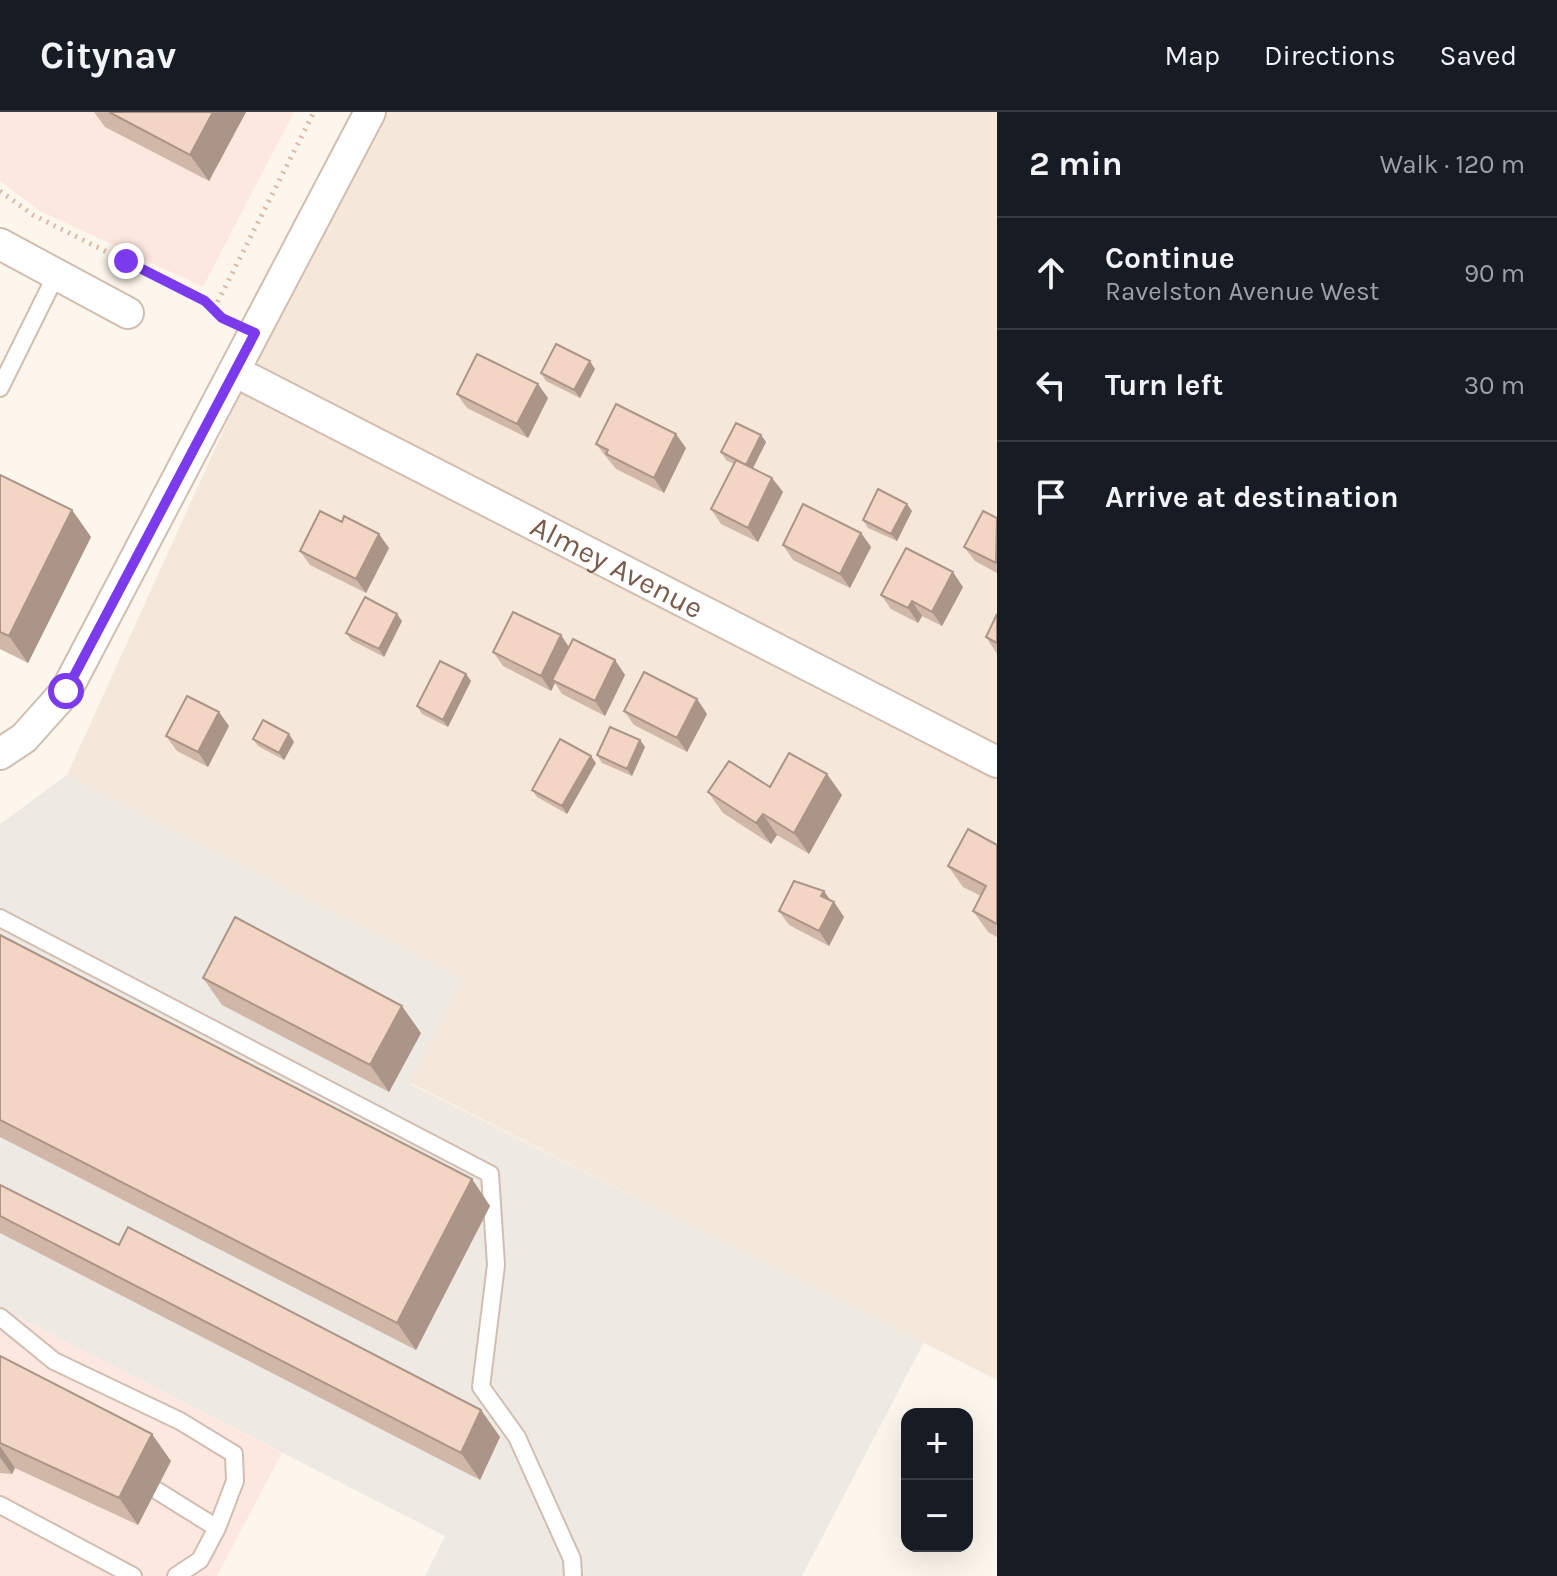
<!DOCTYPE html>
<meta charset="utf-8">
<style>
:root{--surface:#171b24;--page:#20242c;--text:#f1f3f6;--muted:#9ea1a6;--line:#363941}
body{margin:0;font-family:Karla,sans-serif;background:var(--page);color:var(--text)}
.controls{position:absolute;right:24px;bottom:24px;display:grid;overflow:hidden;border-radius:16px;box-shadow:0 8px 32px #0002}
.controls button{width:72px;height:72px;display:grid;place-items:center;padding:0;border:0;border-bottom:2px solid var(--line);background:var(--surface);color:var(--text);font:40px sans-serif}
.stop{position:absolute;width:24px;height:24px;margin:-18px;border:6px solid #7c3aed;border-radius:50%;background:#fff}
.stop.end{background:#7c3aed;border-color:#fff;box-shadow:0 2px 8px #0008}
.list{margin:0;padding:0;list-style:none}
h2{display:flex;justify-content:space-between;align-items:center;height:104px;margin:0;padding:0 32px;font-size:34px}
h2 small{font-size:26px;font-weight:400;color:var(--muted)}
.list li{display:grid;grid-template-columns:52px 1fr auto;gap:24px;align-items:center;box-sizing:border-box;height:112px;padding:0 32px;border-top:2px solid var(--line)}
.list b{display:block;font-size:30px;white-space:nowrap}
.list p{margin:0;font-size:26px;white-space:nowrap;color:var(--muted)}
.list em{font-size:26px;font-style:normal;color:var(--muted)}
.icon{flex:none;width:44px;height:44px;fill:none;stroke:currentColor;stroke-width:2;stroke-linecap:round;stroke-linejoin:round}
.map{position:relative;flex:none;width:997px;height:1464px;overflow:hidden}
header{display:flex;align-items:center;gap:48px;box-sizing:border-box;height:112px;padding:0 40px;background:var(--surface);border-bottom:2px solid var(--line)}
header strong{font-size:38px}
nav{display:flex;gap:44px;margin-inline-start:auto;font-size:28px}
main{display:flex}
aside{flex:1;background:var(--surface)}
.map>svg:first-child{display:block}
.residential{fill:#f5e8da}
.commercial{fill:#fde8e0}
.industrial{fill:#efe9e4}
.lines{fill:none;stroke-linecap:round;stroke-linejoin:round}
.service-casing{stroke:#d1beb0;stroke-width:20}
.minor-casing{stroke:#d1beb0;stroke-width:34}
.path{stroke:#d9b8a5;stroke-width:5;stroke-dasharray:2 6;stroke-linecap:butt}
.service{stroke:#fff;stroke-width:16}
.minor{stroke:#fff;stroke-width:30}
.wall{fill:#d1b7a8}
.shaded-wall{fill:#aa9588}
.building{fill:#f3d5c3;stroke:#aa9588;stroke-width:2}
.route{stroke:#7c3aed;stroke-width:10}
.labels{text-anchor:middle;stroke-width:6;stroke-linejoin:round;paint-order:stroke}
.street-label{font-size:30px;fill:#7a5c4d;stroke:#fffaf3}
</style>
<header>
<strong>Citynav</strong>
<nav><a>Map</a><a>Directions</a><a>Saved</a></nav>
</header>
<main>
<div class="map">
<svg width="997" height="1464" viewBox="0 0 997 1464">
<rect width="100%" height="100%" fill="#fdf6ec"/>
<path class="residential" d="M 384,0 L 997,0 L 997,1268 L 410,971 L 463,866 L 67,663 L 249,262 Z"/>
<path class="commercial" d="M 0,0 L 294,0 L 203,175 L 40,99 L 0,69 Z
M 0,1196 L 282,1341 L 217,1464 L 0,1464 Z"/>
<path class="industrial" d="M 67,663 L 463,866 L 410,972 L 924,1230 L 802,1464 L 425,1464 L 445,1424 L 0,1196 L 0,712 Z"/>
<g class="lines">
<g class="service-casing">
<path id="service" d="M 0,276 L 56,163
M 0,806 L 490,1062 L 496,1153 L 481,1275 L 517,1325 L 572,1447 L 573,1464
M 0,1205 L 54,1249 L 180,1309 L 234,1342 L 235,1369 L 217,1416 L 200,1448 L 176,1464
M 156,1378 L 217,1416
M 0,1393 L 133,1464"/>
</g>
<g class="minor-casing">
<g id="minor">
<path d="M 0,132 L 128,201"/>
<path id="s1" d="M 236,260 L 997,650"/>
<path d="M 0,642 L 24,626 L 66,579 L 370,0"/>
</g>
</g>
<path class="path" d="M 0,79 L 33,103 L 205,189 L 227,208
M 214,197 L 314,0"/>
<use href="#service" class="service"/>
<use href="#minor" class="minor"/>
</g>
<path class="wall" d="M 94,0 L 246,0 L 209,69 L 105,15 Z
M 595,257 L 580,286 L 546,269 L 541,261 Z
M 457,282 L 548,286 L 528,326 L 467,296 Z
M 761,323 L 766,330 L 753,356 L 772,366 L 783,380 L 758,430 L 721,412 L 711,397 L 734,352 L 726,348 L 721,340 Z
M 596,332 L 686,336 L 664,381 L 616,357 Z
M 0,363 L 72,398 L 91,425 L 28,551 L 0,537 Z
M 912,399 L 897,429 L 868,416 L 863,408 Z
M 997,406 L 997,461 L 975,449 L 964,435 Z
M 861,421 L 871,435 L 850,476 L 793,448 L 783,433 Z
M 389,436 L 366,481 L 310,453 L 300,439 Z
M 963,475 L 942,514 L 922,504 L 918,511 L 891,497 L 881,483 Z
M 997,502 L 997,542 L 986,525 Z
M 402,509 L 384,545 L 351,528 L 346,521 Z
M 569,535 L 615,548 L 625,563 L 605,604 L 562,582 L 555,571 L 551,579 L 503,554 L 493,540 Z
M 466,562 L 471,569 L 448,615 L 422,602 L 417,594 Z
M 697,587 L 707,602 L 687,640 L 634,613 L 624,599 Z
M 229,614 L 208,655 L 177,639 L 166,624 Z
M 253,627 L 294,630 L 284,648 L 258,634 Z
M 640,628 L 645,635 L 632,664 L 602,651 L 597,643 Z
M 596,651 L 567,702 L 537,685 L 532,678 Z
M 770,675 L 842,683 L 809,742 L 777,723 L 771,732 L 723,701 L 708,680 Z
M 997,733 L 997,825 L 988,820 L 973,799 L 981,784 L 963,775 L 948,754 Z
M 830,788 L 834,790 L 844,805 L 829,834 L 789,813 L 779,799 Z
M 0,823 L 472,1067 L 490,1094 L 416,1238 L 0,1025 Z
M 203,866 L 421,921 L 389,980 L 222,893 Z
M 0,1073 L 119,1133 L 481,1298 L 500,1325 L 480,1368 L 0,1121 Z
M 0,1244 L 171,1349 L 138,1413 L 15,1356 L 12,1362 L 0,1361 Z"/>
<path class="shaded-wall" d="M 213,0 L 246,0 L 209,69 L 190,43 Z
M 590,249 L 595,257 L 580,286 L 574,278 Z
M 538,272 L 548,286 L 528,326 L 517,312 Z
M 676,322 L 686,336 L 664,381 L 654,366 Z
M 761,323 L 766,330 L 751,360 L 745,353 Z
M 772,366 L 783,380 L 758,430 L 748,416 Z
M 907,392 L 912,399 L 897,429 L 891,422 Z
M 72,398 L 91,425 L 28,551 L 9,524 Z
M 861,421 L 871,435 L 850,476 L 840,462 Z
M 379,422 L 389,436 L 366,481 L 356,467 Z
M 953,460 L 963,475 L 942,514 L 932,500 Z
M 912,489 L 922,504 L 918,511 L 908,496 Z
M 397,502 L 402,509 L 384,545 L 379,537 Z
M 561,523 L 571,538 L 552,568 L 555,571 L 551,579 L 541,564 Z
M 615,548 L 625,563 L 605,604 L 595,589 Z
M 466,562 L 471,569 L 448,615 L 443,608 Z
M 697,587 L 707,602 L 687,640 L 677,626 Z
M 219,600 L 229,614 L 208,655 L 198,640 Z
M 289,622 L 294,630 L 284,648 L 279,641 Z
M 640,628 L 645,635 L 632,664 L 627,657 Z
M 591,644 L 596,651 L 567,702 L 562,694 Z
M 827,662 L 842,683 L 809,742 L 794,721 Z
M 763,702 L 777,723 L 771,732 L 756,711 Z
M 824,779 L 833,792 L 834,790 L 844,805 L 829,834 L 819,819 L 821,784 Z
M 402,894 L 421,921 L 389,980 L 370,953 Z
M 472,1067 L 490,1094 L 416,1238 L 397,1211 Z
M 481,1298 L 500,1325 L 480,1368 L 461,1341 Z
M 152,1322 L 171,1349 L 138,1413 L 119,1386 Z
M 0,1334 L 15,1356 L 12,1362 L 0,1345 Z"/>
<path class="building" d="M 109,0 L 213,0 L 190,43 Z
M 556,232 L 590,249 L 574,278 L 541,261 Z
M 477,242 L 538,272 L 517,312 L 457,282 Z
M 616,292 L 676,322 L 654,366 L 606,342 L 608,338 L 596,332 Z
M 736,311 L 761,323 L 746,353 L 721,340 Z
M 736,348 L 772,366 L 748,416 L 711,397 Z
M 0,363 L 72,398 L 9,524 L 0,520 Z
M 878,377 L 907,392 L 891,422 L 863,408 Z
M 803,392 L 861,421 L 840,462 L 783,433 Z
M 320,399 L 342,410 L 344,404 L 379,422 L 356,467 L 300,439 Z
M 983,399 L 997,406 L 996,451 L 964,435 Z
M 906,436 L 953,460 L 932,500 L 912,489 L 908,496 L 881,483 Z
M 365,485 L 397,502 L 379,537 L 346,521 Z
M 513,500 L 561,523 L 541,564 L 493,540 Z
M 997,502 L 997,531 L 986,525 Z
M 573,527 L 615,548 L 595,589 L 552,568 Z
M 440,549 L 466,562 L 443,608 L 417,594 Z
M 644,560 L 697,587 L 677,626 L 624,599 Z
M 187,584 L 219,600 L 198,640 L 166,624 Z
M 263,608 L 289,622 L 279,641 L 253,627 Z
M 610,615 L 640,628 L 627,657 L 597,643 Z
M 560,627 L 591,644 L 562,694 L 532,678 Z
M 789,641 L 827,662 L 794,721 L 763,702 L 756,711 L 708,680 L 729,649 L 770,675 Z
M 968,717 L 997,733 L 997,812 L 973,799 L 986,774 L 948,754 Z
M 794,769 L 824,779 L 821,784 L 834,790 L 819,819 L 779,799 Z
M 235,805 L 402,894 L 370,953 L 203,866 Z
M 0,823 L 472,1067 L 397,1211 L 0,1008 Z
M 0,1073 L 119,1133 L 128,1115 L 481,1298 L 461,1341 L 0,1104 Z
M 0,1244 L 152,1322 L 119,1386 L 0,1331 Z"/>
<g class="lines">
<path class="route" d="M 66,579 L 255,221 L 222,206 L 205,189 L 126,149"/>
</g>
<g class="labels">
<g class="street-label">
<text dy="10" stroke="none"><textPath href="#s1" startOffset="428">Almey Avenue</textPath></text>
</g>
</g>
</svg>
<div class="controls">
<button>+</button>
<button>−</button>
</div>
<div class="stop" style="left:66px;top:579px"></div>
<div class="stop end" style="left:126px;top:149px"></div>
</div>
<aside>
<h2>2 min<small>Walk · 120 m</small></h2>
<ul class="list">
<li><svg class="icon" aria-label="ahead" viewBox="0 0 24 24"><path d="M12 20V5M6 11l6-6 6 6"/></svg><div><b>Continue</b><p>Ravelston Avenue West</p></div><em>90 m</em></li>
<li><svg class="icon" aria-label="left" viewBox="0 0 24 24"><path d="M17 20v-9H6M10 6l-5 5 5 5"/></svg><div><b>Turn left</b></div><em>30 m</em></li>
<li><svg class="icon" aria-label="arrive" viewBox="0 0 24 24"><path d="M6 21V4h12l-3 4 3 4H6"/></svg><div><b>Arrive at destination</b></div></li>
</ul>
</aside>
</main>
